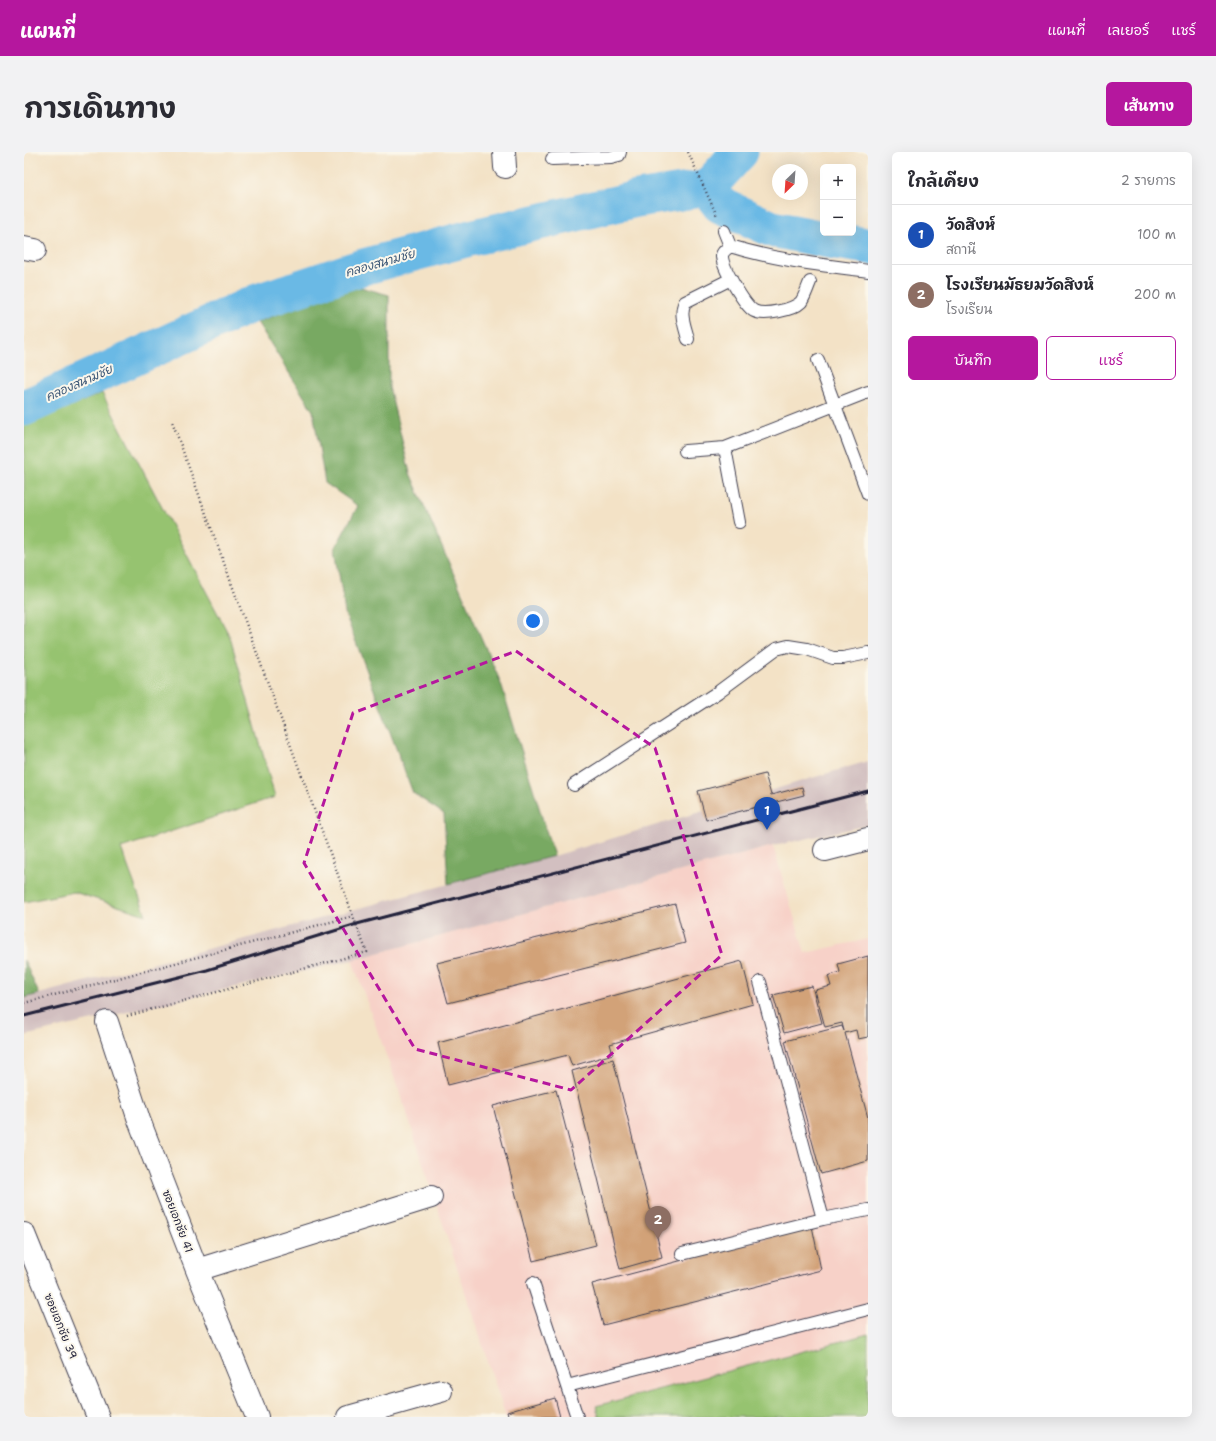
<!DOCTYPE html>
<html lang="th">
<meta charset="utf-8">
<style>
:root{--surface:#fff;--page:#f2f2f3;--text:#2b2b33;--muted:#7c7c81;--line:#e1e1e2;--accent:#b5179e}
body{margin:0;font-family:"Shantell Sans","Playpen Sans Thai",sans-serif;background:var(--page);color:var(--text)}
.controls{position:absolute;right:12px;top:12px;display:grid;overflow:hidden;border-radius:6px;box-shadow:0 4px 16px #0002}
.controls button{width:36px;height:36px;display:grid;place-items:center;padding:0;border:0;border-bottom:1px solid var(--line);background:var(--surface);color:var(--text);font:20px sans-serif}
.compass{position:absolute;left:748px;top:12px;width:36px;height:36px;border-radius:50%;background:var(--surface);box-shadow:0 4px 16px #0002;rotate:205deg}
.you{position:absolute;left:509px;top:469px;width:14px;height:14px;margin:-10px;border:3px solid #fff;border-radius:50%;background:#1a73e8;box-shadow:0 0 0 6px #1a73e833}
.badge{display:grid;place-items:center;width:26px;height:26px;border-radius:50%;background:var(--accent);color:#fff;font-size:13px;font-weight:700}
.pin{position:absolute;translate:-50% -33px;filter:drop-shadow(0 1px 2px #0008)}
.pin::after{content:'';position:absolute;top:21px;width:14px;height:12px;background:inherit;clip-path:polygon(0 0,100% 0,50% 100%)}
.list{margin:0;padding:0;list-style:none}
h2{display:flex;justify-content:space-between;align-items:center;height:52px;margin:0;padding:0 16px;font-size:17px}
h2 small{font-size:13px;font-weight:400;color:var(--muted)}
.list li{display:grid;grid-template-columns:26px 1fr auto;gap:12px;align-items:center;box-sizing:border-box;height:60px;padding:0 16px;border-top:1px solid var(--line)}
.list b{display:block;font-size:15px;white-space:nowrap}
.list p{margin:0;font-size:13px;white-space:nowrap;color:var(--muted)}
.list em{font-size:13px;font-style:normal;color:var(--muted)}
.actions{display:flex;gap:8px;padding:12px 16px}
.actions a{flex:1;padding:9px 0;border:1px solid var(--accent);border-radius:6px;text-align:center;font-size:14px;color:var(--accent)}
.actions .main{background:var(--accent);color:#fff}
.map{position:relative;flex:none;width:844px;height:1265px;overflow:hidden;border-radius:6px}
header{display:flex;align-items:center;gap:24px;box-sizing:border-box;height:56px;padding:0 20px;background:var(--accent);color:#fff}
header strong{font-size:19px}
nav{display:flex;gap:22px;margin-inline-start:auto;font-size:14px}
.intro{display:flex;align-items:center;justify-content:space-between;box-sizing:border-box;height:96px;padding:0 24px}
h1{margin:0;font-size:28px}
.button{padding:10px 18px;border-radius:6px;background:var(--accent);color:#fff;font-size:14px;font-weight:700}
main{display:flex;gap:24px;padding:0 24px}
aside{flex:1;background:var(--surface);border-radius:6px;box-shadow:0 4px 16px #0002}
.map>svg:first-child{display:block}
.built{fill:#f7d1c8}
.industrial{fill:#d2bfc0}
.green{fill:#96c370;stroke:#5c7256}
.forest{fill:#78a962;stroke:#4d664e}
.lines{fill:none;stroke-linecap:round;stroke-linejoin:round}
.river{stroke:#6bb9e5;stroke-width:37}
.building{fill:#d2a278}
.lane-casing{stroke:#413f50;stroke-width:14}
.street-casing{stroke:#413f50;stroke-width:24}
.path{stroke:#413f50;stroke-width:2.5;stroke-dasharray:1 3;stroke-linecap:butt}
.lane{stroke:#fff;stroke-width:12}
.street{stroke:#fff;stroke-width:22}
.rail{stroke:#22223b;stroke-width:3}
.marked{fill:none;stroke:#b5179e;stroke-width:3;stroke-dasharray:8 5;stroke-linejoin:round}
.labels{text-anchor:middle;stroke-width:4;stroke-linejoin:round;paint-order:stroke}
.street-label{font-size:11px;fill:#22223b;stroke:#fbf7ec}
.water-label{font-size:12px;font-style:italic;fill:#3c5776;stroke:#fbf7ec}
</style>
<header>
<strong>แผนที่</strong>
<nav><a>แผนที่</a><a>เลเยอร์</a><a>แชร์</a></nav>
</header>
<div class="intro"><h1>การเดินทาง</h1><a class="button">เส้นทาง</a></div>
<main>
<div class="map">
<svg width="844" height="1265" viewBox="0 0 844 1265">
<rect width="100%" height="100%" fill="#fbf7ec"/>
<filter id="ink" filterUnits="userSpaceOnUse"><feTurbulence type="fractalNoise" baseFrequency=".025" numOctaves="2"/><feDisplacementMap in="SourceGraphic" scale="8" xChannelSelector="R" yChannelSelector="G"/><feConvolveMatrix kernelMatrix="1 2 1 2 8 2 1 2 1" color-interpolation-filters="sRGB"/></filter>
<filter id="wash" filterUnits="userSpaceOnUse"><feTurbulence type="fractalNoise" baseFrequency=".012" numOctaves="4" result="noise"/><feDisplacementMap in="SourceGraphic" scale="16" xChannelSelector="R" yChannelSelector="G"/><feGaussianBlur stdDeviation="0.9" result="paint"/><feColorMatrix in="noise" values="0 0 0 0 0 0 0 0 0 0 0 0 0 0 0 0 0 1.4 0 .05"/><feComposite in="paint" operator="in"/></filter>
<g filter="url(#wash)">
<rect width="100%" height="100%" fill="#f3e2c6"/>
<path class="built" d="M 749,694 L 781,801 L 844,787 L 844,1265 L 482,1265 L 379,950 L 328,808 Z"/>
<path class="industrial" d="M 844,609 L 844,673 L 749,694 L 328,808 L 0,884 L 0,846 L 530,704 Z"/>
<path class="green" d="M 78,241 L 206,485 L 251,645 L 97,696 L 122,763 L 50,740 L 0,750 L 0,274 Z
M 844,1182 L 844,1265 L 575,1265 L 572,1254 Z"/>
<path class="forest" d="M 329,133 L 365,143 L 365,235 L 386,321 L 476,529 L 530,704 L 424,732 L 420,662 L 389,641 L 321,461 L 311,396 L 334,354 L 301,331 L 289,259 L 233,170 Z
M 0,808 L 15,842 L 0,846 Z"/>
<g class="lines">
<path class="river" d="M 683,36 L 696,53 L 748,77 L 805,88 L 844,94
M 0,256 L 233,150 L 339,115 L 446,86 L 613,47 L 683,36 L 716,0"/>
</g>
<g id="blocks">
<path class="building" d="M 741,622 L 747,643 L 778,635 L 780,643 L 682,668 L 674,639 Z
M 651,752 L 661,791 L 424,851 L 413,811 Z
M 844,804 L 844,885 L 834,887 L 832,878 L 821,881 L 844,966 L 844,1009 L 797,1022 L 761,889 L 818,874 L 820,879 L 818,871 L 801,875 L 791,838 L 807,834 L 804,824 L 816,820 L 814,812 Z
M 718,809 L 729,852 L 586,892 L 589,902 L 548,914 L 544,903 L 424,933 L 414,891 Z
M 788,834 L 798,871 L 760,881 L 749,843 Z
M 589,907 L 638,1105 L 596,1117 L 548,919 Z
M 532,938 L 572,1093 L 509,1109 L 469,954 Z
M 788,1074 L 797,1118 L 579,1173 L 568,1132 Z
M 531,1246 L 536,1265 L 485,1265 L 483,1260 Z"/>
</g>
</g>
<g filter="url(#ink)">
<use href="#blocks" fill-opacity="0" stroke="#413f50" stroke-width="1"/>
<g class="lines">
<g class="lane-casing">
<path id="lane" d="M 528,7 L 587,5 L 595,3 L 596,0
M 700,79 L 706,94 C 751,108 798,113 844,119
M 706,94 C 703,97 699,99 698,103 C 697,114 721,154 730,159 C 740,164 769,158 777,150 C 781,144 783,137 786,130
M 664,187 C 661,174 655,162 661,150 L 707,127
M 794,208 L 844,342
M 661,299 L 701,296
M 715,370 L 701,296 L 844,240
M 550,633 L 694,540 L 752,497 L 764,494 L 783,497 L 809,506 L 819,506 L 844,501
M 736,830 L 799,1067
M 658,1102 L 799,1067 L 844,1058
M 509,1131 L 553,1265
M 543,1234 L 844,1157"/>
</g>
<g class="street-casing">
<path id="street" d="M 480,0 L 481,15
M 0,96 L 11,98
M 801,698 L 844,687
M 83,870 L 115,968 L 173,1118 L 233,1265
M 0,1082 L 74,1265
M 173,1118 L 407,1045
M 324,1265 L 417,1239"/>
</g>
<path class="path" d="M 664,0 L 693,64
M 0,851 L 329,764
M 103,864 L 343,800 L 336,783 L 148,269"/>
<use href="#lane" class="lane"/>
<use href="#street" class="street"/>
<path class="rail" d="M 0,864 L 183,818 L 333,772 L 844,639"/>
</g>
</g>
<path class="marked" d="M 492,499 L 631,596 L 698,803 L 547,938 L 391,897 L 280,711 L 329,561 Z"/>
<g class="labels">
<g class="street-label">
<text transform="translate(154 1069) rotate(69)" y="4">ซอยเอกชัย 41</text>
<text transform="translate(37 1174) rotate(68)" y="4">ซอยเอกชัย 39</text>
</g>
<g class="water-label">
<text transform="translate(356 111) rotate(-16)" y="4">คลองสนามชัย</text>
<text transform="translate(55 231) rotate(-24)" y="4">คลองสนามชัย</text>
</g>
</g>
</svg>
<div class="controls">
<button>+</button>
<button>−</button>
</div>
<svg class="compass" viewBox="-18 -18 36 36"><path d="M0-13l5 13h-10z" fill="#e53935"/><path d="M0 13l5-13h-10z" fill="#7c7c81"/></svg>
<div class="you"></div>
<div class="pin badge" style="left:743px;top:678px;background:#1a4fb4">1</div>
<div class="pin badge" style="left:634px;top:1087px;background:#8d6e63">2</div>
</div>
<aside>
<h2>ใกล้เคียง<small>2 รายการ</small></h2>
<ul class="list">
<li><span class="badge" style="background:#1a4fb4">1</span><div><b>วัดสิงห์</b><p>สถานี</p></div><em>100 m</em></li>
<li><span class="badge" style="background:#8d6e63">2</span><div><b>โรงเรียนมัธยมวัดสิงห์</b><p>โรงเรียน</p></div><em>200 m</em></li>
</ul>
<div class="actions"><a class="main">บันทึก</a><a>แชร์</a></div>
</aside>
</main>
